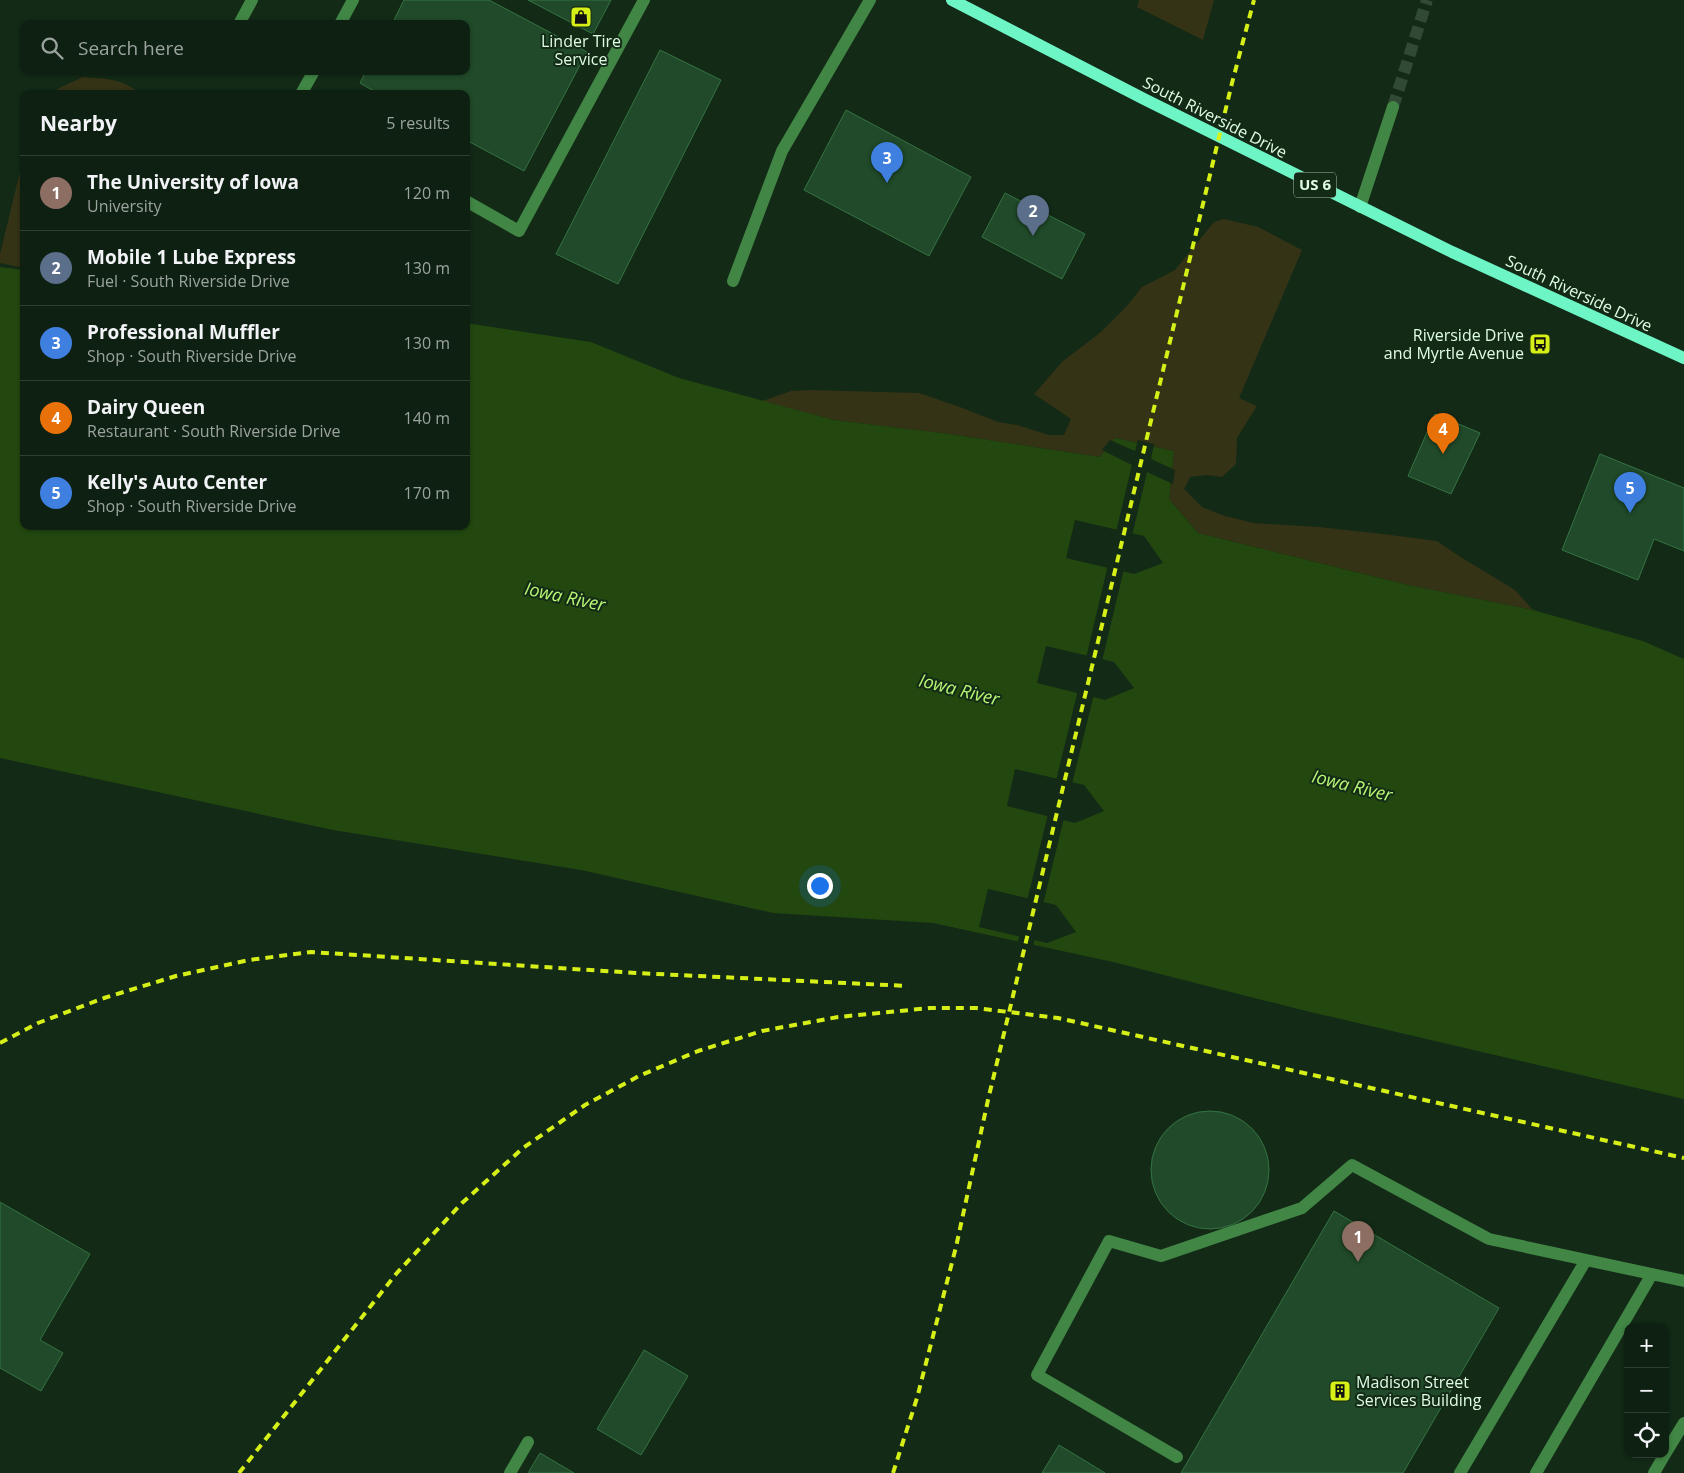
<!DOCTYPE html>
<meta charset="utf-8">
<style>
:root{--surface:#0e2011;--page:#17281a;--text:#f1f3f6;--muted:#9ba39f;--line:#2e3e31;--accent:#d93025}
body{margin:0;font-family:"Open Sans",sans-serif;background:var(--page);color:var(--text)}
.controls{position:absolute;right:15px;bottom:15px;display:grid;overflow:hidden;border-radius:10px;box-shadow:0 1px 4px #0004}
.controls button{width:45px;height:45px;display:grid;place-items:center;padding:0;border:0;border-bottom:1px solid var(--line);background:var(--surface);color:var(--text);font:25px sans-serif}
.you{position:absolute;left:819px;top:885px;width:18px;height:18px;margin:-12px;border:4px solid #fff;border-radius:50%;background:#1a73e8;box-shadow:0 0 0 8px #1a73e833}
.badge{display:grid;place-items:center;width:32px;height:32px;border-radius:50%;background:var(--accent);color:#fff;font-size:16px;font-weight:700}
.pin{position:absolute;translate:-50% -41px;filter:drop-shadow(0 1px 2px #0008)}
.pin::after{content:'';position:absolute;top:26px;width:18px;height:15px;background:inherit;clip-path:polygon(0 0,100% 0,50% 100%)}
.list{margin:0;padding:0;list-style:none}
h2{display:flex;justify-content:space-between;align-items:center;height:65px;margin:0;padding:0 20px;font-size:21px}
h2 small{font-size:16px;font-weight:400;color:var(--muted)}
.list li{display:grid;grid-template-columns:32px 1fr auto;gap:15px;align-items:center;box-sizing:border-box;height:75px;padding:0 20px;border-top:1px solid var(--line)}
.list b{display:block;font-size:19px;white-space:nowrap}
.list p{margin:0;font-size:16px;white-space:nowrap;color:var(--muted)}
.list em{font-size:16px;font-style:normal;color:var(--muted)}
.icon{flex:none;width:28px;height:28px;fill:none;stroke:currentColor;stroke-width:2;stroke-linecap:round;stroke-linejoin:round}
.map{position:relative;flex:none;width:1684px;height:1473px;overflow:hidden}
.search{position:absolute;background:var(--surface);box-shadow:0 1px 4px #0004;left:20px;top:20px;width:450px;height:55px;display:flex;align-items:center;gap:12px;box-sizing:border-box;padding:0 18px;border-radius:10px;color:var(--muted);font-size:19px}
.panel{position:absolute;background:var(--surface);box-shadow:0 1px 4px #0004;left:20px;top:90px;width:450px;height:440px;border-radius:10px}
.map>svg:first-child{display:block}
.green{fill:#343316}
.water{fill:#22470f;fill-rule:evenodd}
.pier{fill:#132a17}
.building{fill:#204a29;stroke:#347442}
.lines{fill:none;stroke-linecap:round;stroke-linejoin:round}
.minor-tunnel{stroke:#314a35;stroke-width:12;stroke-dasharray:12 6;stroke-linecap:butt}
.minor{stroke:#418645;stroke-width:12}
.major{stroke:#6df5c5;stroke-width:12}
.rail{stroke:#d6f017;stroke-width:4;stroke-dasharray:8 6;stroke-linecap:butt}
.labels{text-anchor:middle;stroke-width:4;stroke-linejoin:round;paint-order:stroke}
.shield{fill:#132a17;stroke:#a1bea5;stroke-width:1}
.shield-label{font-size:15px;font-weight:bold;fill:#defde2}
.poi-label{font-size:16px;fill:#defde2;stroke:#132a17}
.street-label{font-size:16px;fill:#defde2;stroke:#132a17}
.water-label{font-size:18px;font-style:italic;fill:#b7f673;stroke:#132a17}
</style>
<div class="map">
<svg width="1684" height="1473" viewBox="0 0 1684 1473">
<rect width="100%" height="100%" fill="#132a17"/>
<path class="green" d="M 1139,0 L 1214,0 L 1203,40 L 1137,7 Z
M 83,77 C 106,79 122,78 141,94 L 50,94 L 59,88 Z
M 24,155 L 24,268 L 0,263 L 0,254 Z
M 1224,219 L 1258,227 L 1302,250 L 1239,398 L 1257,406 L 1237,438 L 1236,464 L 1222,477 L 1207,475 L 1190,477 L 1184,489 L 1202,507 L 1222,515 L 1253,523 L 1319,527 L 1383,534 L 1437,541 L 1459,556 L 1515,590 L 1533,610 L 1408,585 L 1198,533 L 1169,499 L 1174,451 L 1116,438 L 1100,457 L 949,434 L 834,420 L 762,401 L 791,391 L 810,390 L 919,393 L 960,407 L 998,422 L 1017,425 L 1049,435 L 1064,435 L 1071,419 L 1034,394 L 1063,361 L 1101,332 L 1126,307 L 1142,287 L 1175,270 L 1214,222 Z"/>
<path class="water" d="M 0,267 L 24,270 L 24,526 L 466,526 L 466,323 L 591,342 L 679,378 L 834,420 L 949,434 L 1100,457 L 1115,438 L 1174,451 L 1169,499 L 1198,533 L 1408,585 L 1533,610 L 1643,641 L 1684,659 L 1684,1099 L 1302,1010 L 1113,962 L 933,923 L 773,913 L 581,870 L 333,830 L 0,758 ZM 1075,520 L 1144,536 L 1163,563 L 1134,574 L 1066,558 ZM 1046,646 L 1114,662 L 1134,688 L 1105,700 L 1037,683 ZM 1015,769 L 1084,785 L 1104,811 L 1075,823 L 1007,806 ZM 988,889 L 1056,905 L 1076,932 L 1047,943 L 979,927 Z"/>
<path class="pier" d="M 1110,440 L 1135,451 L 1138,440 L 1154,444 L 1151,459 L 1175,470 L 1173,484 L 1147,472 L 1132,536 L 1116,532 L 1132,465 L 1102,450 Z
M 1108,565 L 1124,569 L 1102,661 L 1086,658 Z
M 1078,690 L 1094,694 L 1072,784 L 1056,781 Z
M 1048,814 L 1064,818 L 1043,904 L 1027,901 Z
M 1020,934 L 1035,938 L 1033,947 L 1017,944 Z"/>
<path class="building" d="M 404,0 L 489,0 L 587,52 L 524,171 L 466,140 L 466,94 L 379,94 L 360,83 L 366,71 L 466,71 L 466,24 L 392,24 Z
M 528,0 L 611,0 L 593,34 Z
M 660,50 L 721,80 L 618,284 L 556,254 Z
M 846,110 L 971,177 L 929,256 L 804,190 Z
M 1005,193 L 1085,234 L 1062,279 L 982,237 Z
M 1435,414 L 1480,433 L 1451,494 L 1408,476 Z
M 1600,454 L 1684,488 L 1684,551 L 1654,539 L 1638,580 L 1562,550 Z
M1151 1170a59 59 0 1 1 118 0a59 59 0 1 1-118 0Z
M 0,1202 L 90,1254 L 40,1340 L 63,1353 L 41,1391 L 0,1368 Z
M 1334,1211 L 1499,1308 L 1403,1473 L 1181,1473 Z
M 644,1350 L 688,1376 L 641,1455 L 597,1429 Z
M 1059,1445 L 1105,1473 L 1042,1473 Z
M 540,1453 L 574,1473 L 528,1473 Z"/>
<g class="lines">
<path class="minor-tunnel" d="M 1393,107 L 1427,0"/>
<path class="minor" d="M 239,24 L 252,0
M 340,24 L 353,0
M 301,94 L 314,71
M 466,201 L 519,231 L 644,0
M 1360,207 L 1393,107
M 733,281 L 782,151 L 870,0
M 1665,1454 L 1684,1423
M 1177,1457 L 1037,1375 L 1109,1241 L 1161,1256 L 1302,1208 L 1352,1165 L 1489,1239 L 1684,1281
M 510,1473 L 528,1442
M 1460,1473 L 1586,1260
M 1536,1473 L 1652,1274
M 1654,1473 L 1665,1454"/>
<path class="major" d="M 952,0 L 1144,99 L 1452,252 L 1684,358"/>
<path class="rail" d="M 0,1043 L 38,1023 L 104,998 L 176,976 L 249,960 L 311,952 L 636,973 L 908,986
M 239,1473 L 396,1274 L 462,1203 L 523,1148 L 585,1105 L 639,1076 L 698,1051 L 762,1031 L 838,1017 L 930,1008 L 976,1008 L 1058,1018 L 1684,1158
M 893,1473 L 917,1398 L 956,1247 L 988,1100 L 1232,83 L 1254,0"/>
</g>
<defs>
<g id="shop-square" transform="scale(1.125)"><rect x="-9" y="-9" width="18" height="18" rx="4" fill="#d6f017" stroke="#132a17"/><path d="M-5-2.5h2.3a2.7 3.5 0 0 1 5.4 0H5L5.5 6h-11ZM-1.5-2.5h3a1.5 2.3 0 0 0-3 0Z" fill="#111"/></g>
<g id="bus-square" transform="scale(1.125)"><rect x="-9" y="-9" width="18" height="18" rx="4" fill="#d6f017" stroke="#132a17"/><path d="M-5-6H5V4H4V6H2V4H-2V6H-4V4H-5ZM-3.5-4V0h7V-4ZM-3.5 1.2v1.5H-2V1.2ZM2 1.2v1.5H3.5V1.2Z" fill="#111"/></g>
<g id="building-square" transform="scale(1.125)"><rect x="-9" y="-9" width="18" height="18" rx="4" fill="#d6f017" stroke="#132a17"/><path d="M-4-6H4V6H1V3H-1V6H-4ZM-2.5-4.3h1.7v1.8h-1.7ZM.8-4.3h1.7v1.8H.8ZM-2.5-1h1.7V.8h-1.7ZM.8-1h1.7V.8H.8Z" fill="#111"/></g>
</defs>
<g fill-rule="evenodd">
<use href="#shop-square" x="581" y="17"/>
<use href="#bus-square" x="1540" y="344"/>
<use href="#building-square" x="1340" y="1391"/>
</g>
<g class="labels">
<rect class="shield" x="1294" y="172.5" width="42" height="25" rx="4"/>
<g class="shield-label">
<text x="1315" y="190">US 6</text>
</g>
<g class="poi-label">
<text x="581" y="47">Linder Tire<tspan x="581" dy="18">Service</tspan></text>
<text x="1524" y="341" text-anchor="end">Riverside Drive<tspan x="1524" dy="18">and Myrtle Avenue</tspan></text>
<text x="1356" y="1388" text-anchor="start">Madison Street<tspan x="1356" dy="18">Services Building</tspan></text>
</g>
<g class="street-label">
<text transform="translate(1215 117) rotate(27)" y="6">South Riverside Drive</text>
<text transform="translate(1579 293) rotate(25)" y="6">South Riverside Drive</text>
</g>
<g class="water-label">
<text transform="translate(565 597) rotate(12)" y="6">Iowa River</text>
<text transform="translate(959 690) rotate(14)" y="6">Iowa River</text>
<text transform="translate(1352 786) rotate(14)" y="6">Iowa River</text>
</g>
</g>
</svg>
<div class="controls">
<button>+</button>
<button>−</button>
<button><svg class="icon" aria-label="locate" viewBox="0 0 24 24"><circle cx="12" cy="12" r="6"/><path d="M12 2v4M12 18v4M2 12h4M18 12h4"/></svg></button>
</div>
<div class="you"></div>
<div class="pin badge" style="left:1358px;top:1262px;background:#8d6e63">1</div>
<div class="pin badge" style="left:1033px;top:236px;background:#5c6f8a">2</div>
<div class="pin badge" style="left:887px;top:183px;background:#3f7fe0">3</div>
<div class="pin badge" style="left:1443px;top:454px;background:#e8710a">4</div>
<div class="pin badge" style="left:1630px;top:513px;background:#3f7fe0">5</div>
<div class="search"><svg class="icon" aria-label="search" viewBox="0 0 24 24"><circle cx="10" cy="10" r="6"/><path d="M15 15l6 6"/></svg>Search here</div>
<section class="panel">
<h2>Nearby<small>5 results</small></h2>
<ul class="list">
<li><span class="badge" style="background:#8d6e63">1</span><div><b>The University of Iowa</b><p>University</p></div><em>120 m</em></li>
<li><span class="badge" style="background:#5c6f8a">2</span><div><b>Mobile 1 Lube Express</b><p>Fuel · South Riverside Drive</p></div><em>130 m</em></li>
<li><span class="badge" style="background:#3f7fe0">3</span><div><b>Professional Muffler</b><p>Shop · South Riverside Drive</p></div><em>130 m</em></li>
<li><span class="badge" style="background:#e8710a">4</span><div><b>Dairy Queen</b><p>Restaurant · South Riverside Drive</p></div><em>140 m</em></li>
<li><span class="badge" style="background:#3f7fe0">5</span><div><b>Kelly's Auto Center</b><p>Shop · South Riverside Drive</p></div><em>170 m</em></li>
</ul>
</section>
</div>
